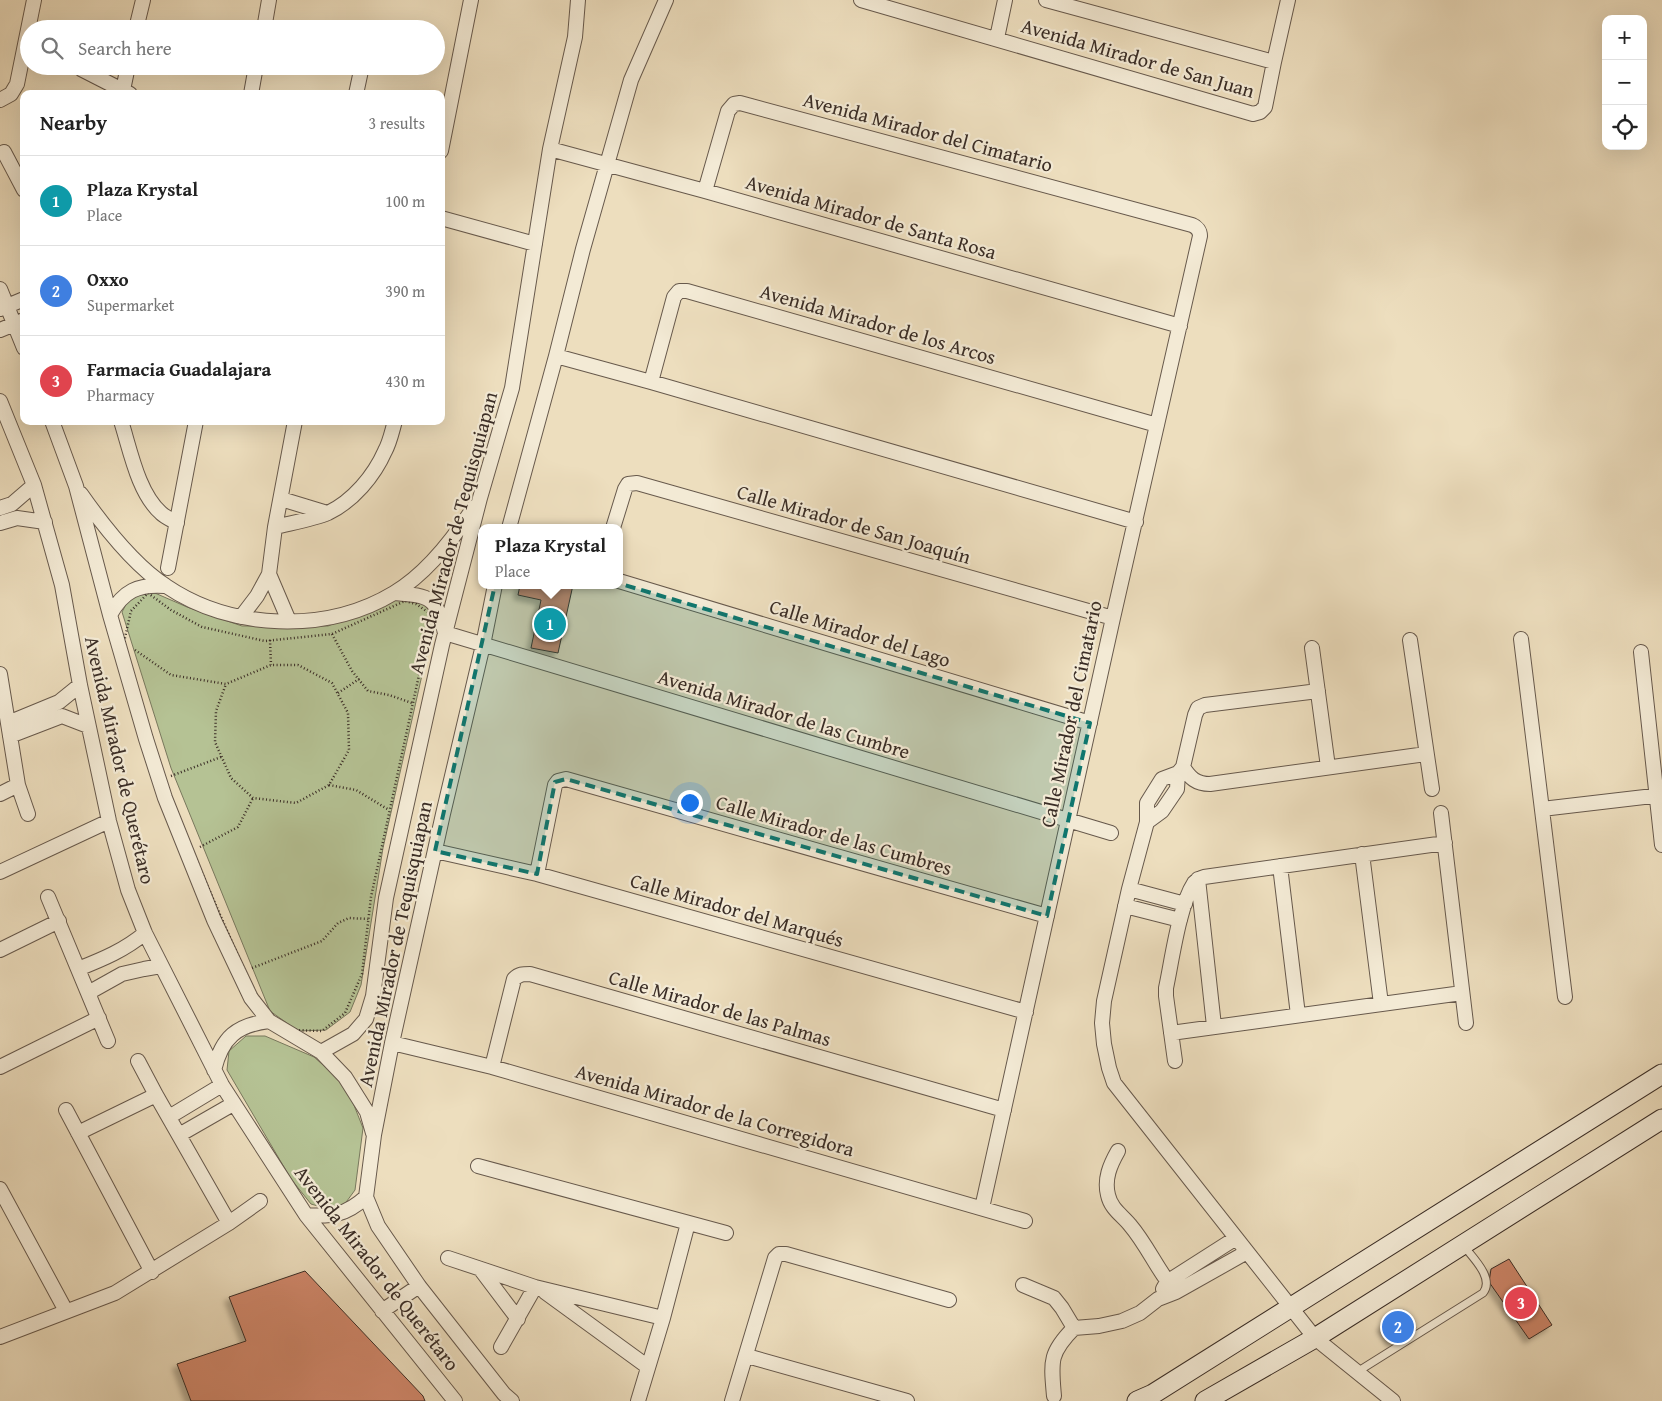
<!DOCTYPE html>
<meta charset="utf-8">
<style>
:root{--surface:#fff;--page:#f2f2f2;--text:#222;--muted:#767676;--line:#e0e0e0;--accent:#0f766e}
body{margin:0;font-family:"Gentium Book Plus",serif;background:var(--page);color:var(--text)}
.controls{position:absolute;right:15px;top:15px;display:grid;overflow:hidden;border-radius:10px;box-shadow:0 5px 20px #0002}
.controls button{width:45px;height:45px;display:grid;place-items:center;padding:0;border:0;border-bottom:1px solid var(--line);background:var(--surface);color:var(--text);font:25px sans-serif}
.you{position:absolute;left:689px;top:802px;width:18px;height:18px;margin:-12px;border:4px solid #fff;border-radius:50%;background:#1a73e8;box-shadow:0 0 0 8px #1a73e833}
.badge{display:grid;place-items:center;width:32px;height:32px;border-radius:50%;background:var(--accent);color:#fff;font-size:16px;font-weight:700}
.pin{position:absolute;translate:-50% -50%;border:2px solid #fff;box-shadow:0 1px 5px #0006}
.popup{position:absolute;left:478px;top:524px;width:145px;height:65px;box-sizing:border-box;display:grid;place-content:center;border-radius:10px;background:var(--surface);filter:drop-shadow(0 1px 4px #0005);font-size:16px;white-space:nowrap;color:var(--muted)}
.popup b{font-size:19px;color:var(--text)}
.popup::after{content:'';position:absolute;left:50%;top:100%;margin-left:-10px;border:10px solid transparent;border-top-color:var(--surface)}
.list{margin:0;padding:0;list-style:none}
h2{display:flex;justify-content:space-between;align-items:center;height:65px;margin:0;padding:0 20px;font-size:21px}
h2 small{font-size:16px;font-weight:400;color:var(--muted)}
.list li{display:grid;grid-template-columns:32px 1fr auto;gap:15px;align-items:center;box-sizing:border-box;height:90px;padding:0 20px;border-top:1px solid var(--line)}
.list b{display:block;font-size:19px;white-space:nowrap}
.list p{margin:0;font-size:16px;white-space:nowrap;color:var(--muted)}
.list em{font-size:16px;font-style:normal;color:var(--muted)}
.icon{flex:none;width:28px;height:28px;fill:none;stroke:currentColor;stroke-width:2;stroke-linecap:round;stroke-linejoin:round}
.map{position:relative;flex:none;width:1662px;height:1401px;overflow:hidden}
.search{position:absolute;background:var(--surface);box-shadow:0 5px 20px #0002;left:20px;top:20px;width:425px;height:55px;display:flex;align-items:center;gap:12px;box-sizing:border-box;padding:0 18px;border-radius:28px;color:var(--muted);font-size:19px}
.panel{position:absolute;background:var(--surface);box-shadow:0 5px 20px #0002;left:20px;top:90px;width:425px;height:335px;border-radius:10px}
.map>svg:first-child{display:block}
.green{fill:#b5c294;stroke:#78785d}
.building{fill:#d1886c;stroke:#3a2d26;filter:url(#shadow)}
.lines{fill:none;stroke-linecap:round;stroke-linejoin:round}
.lane-casing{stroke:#67594c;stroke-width:9}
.street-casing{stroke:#67594c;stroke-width:16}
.secondary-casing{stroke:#3a2d26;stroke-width:21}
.path{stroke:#3a2d26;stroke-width:2.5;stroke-dasharray:1 2.5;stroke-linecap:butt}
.lane{stroke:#f3ead5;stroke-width:7}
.street{stroke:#f3ead5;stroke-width:14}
.secondary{stroke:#f3ead5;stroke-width:19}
.marked{fill:#0f766e;fill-opacity:0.2;stroke:#0f766e;stroke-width:4;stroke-dasharray:10 6;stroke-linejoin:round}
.labels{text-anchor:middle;stroke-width:4.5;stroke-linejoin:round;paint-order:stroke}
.street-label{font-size:20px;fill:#3a2d26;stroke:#f3ead5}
</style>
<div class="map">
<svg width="1662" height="1401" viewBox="0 0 1662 1401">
<defs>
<filter id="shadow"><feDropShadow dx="-4.5" dy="4.5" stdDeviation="2.5" flood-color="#0004"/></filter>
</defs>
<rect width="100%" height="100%" fill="#eddebe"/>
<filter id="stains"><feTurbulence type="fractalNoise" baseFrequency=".004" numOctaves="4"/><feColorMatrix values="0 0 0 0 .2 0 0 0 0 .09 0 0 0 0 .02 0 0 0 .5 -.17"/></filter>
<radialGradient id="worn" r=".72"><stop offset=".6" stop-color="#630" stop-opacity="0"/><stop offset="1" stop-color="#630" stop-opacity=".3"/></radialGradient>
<path class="green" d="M 148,590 L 187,607 L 242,626 L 328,626 L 405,595 L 418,596 L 436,613 L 383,848 L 361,985 L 350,1012 L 326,1030 L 298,1031 L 270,1011 L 171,768 L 122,612 L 130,597 Z
M 246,1036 L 265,1036 L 314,1057 L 346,1085 L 363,1128 L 355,1190 L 344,1205 L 328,1209 L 311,1204 L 291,1179 L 227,1070 L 229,1051 Z"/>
<path class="building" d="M 520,585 L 573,585 L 558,653 L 531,648 L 541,600 L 518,595 Z
M 1509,1259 L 1552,1325 L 1529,1339 L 1489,1282 L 1491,1269 Z
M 305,1271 L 423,1396 L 425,1401 L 191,1401 L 177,1364 L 246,1341 L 229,1297 Z
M 1404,1310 L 1416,1328 L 1392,1343 L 1381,1326 Z"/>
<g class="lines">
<g class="lane-casing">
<path id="lane" d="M 1357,1372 L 1483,1293 C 1495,1278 1472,1257 1463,1245"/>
</g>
<g class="street-casing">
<path id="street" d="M 861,0 L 1253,114 L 1260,112 L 1265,107 L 1274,62 L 1288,0
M 1046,0 L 1274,62
M 136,29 L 143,0
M 264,29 L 269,0
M 997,38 L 1005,0
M 81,69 L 130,94
M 123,90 L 128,66
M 251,94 L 256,66
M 356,94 L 362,66
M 0,100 L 11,94 L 17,84 L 34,0
M 550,149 L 705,191 L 1180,326
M 441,151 L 471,0
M 4,152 L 24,190
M 705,191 L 728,111 L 734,104 L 740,103 L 1192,225 C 1197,227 1200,231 1200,236 L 1113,618 L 982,1208
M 441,218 L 535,244
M 0,289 L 24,348
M 0,309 L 24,299
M 0,330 L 24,320
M 556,356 L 651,382 L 1136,522
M 651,382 L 674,297 L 679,291 L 687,291 L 1157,425
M 0,401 L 34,485 L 62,585 L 80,685 L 109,821 L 128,890 L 145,933 L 222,1085 L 306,1215 L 455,1401
M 52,421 L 76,486 L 110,615 L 146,739 L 165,798 L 214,920 L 251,998 L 269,1021 L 321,1052 L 345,1077 L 367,1112 L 373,1133
M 121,421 C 130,449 138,493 161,513 C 165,517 172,520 177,523
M 81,494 C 102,524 135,566 166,586 C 231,630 326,634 394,593 C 426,574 454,538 474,507
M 281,499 L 327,513
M 0,508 L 12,504 L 34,485
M 0,523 L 17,518 L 45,522
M 275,527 C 291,523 314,519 328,513 C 353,501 374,476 385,451 C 390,442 392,431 395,421
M 509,528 L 556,356 L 583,249 L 631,80 L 666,0
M 613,528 L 625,489 L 628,484 L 637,483 L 1113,618
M 168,568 L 196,421
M 269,574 L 289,621
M 619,581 L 1090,723
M 495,585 L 483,645 L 443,814 L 392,1043 L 374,1135 L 366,1197 L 378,1226 L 419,1286 L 504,1394 L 512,1401
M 395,593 C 431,596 436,597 445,633 L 1111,833
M 110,615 C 123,591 138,584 165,586
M 241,617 L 257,596 L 269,574 L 275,527 L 295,421
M 1521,639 L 1565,997
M 1410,640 L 1432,789
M 1312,648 L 1328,767
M 1641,652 L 1662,845
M 0,674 L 18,785 L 28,814
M 1318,691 L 1205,705 L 1198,708 L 1195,715 L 1183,767 L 1178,773 L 1162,779 L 1147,803 L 1147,822 L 1129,889 L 1104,1001 L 1102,1023 L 1104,1044 L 1109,1068 L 1114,1083 L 1315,1338 L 1393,1401
M 8,723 L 59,702 L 80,685
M 10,736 L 62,716 L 88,726
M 1183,767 C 1190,778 1196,784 1210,784 L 1426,754
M 0,794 L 18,785
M 1542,809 L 1662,795
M 1441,813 L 1466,1023
M 1147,822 L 1162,811 L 1177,789 L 1178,773
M 435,851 L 537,874 L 1026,1012
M 1362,854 L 1381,1004
M 1280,866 L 1298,1015
M 0,872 L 109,821
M 537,874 L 555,785 L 558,781 L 566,779 L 1047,916
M 1198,879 L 1214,1026
M 1129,889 L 1185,904
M 48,897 L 108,1041
M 1125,906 L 1180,920
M 0,950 L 59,921
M 78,969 C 103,959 125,950 145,933
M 88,993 L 122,974 L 144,969 L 161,966
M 1171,1033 L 1462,993
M 392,1043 L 492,1067 L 1025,1221
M 321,1052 L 353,1034 L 366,1019 L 373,996 L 386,898 L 442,645 L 480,498 L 512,388 L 550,149 L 575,37 L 578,0
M 138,1061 L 156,1095 L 229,1223
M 1175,1061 L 1166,996 L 1166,988 C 1172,960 1179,906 1194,883 C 1197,880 1200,878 1204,877 L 1445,843
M 0,1067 L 99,1018
M 492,1067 L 514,979 C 519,974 523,974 530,974 L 1004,1110
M 214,1070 C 222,1037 237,1025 269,1021
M 66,1110 L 152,1272
M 169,1117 L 222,1085
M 78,1133 L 156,1095
M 179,1135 L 233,1104
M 1118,1151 C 1110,1165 1104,1179 1108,1195 C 1111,1209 1122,1215 1130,1225 C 1148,1246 1158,1272 1176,1292
M 478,1166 L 726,1233
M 0,1189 L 66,1311
M 306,1215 C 332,1217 346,1215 366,1197
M 448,1258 L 535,1287 L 663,1318
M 481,1270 L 518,1319
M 1023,1285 L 1054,1298 L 1062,1308 L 1074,1328 C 1049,1353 1051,1362 1054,1396
M 1163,1289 L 1167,1282 L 1236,1238
M 545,1292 L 648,1367
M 382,1311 L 419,1286
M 1074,1328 L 1099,1326 L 1122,1321 L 1140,1313 L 1158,1299 L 1176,1292 L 1247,1252
M 0,1337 L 115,1293 L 229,1223 L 260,1201
M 501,1347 L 535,1287
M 747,1356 L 907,1401
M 638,1401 L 663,1318 L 688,1223
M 732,1401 L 775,1258 L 779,1254 L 786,1254 L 949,1300"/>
</g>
<g class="secondary-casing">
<path id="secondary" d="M 1137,1401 L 1153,1394 L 1662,1074
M 1205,1401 L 1315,1338 L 1662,1119"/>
</g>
<path class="path" d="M 148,593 L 171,610 L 202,627 L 265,641 L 332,634 L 405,601 L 416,604 L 432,615 L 371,897 L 362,974 L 345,1013 L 322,1031 L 293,1030 L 272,1018 L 252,988 L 177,816 L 135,693 L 124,642 L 131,611 Z
M 332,634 L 352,671 L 368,691 L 389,695 L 412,703
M 270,640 L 271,665
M 135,650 L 171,675 L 226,684 L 271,665 L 298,665 L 332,683 L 348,713 L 349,750 L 329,785 L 296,803 L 253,798 L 231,778 L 215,742 L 216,711 L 226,684
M 338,693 L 359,679
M 171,776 L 221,757
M 329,785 L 356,790 L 389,810
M 200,847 L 238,827 L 253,798
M 252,968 L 322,941 L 338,923 L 349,918 L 369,919"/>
<use href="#lane" class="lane"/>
<use href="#street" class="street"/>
<use href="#secondary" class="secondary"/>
</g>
<path class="marked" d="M 503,549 L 1090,723 L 1047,916 L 566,779 L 555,782 L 537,874 L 435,851 Z"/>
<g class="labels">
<g class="street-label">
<text transform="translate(1138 58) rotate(16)" y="7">Avenida Mirador de San Juan</text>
<text transform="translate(928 132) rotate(15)" y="7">Avenida Mirador del Cimatario</text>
<text transform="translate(871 217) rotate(16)" y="7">Avenida Mirador de Santa Rosa</text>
<text transform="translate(878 324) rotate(16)" y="7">Avenida Mirador de los Arcos</text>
<text transform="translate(854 524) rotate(16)" y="7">Calle Mirador de San Joaquín</text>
<text transform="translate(453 533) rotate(-75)" y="7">Avenida Mirador de Tequisquiapan</text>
<text transform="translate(860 633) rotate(17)" y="7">Calle Mirador del Lago</text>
<text transform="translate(784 714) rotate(17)" y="7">Avenida Mirador de las Cumbre</text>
<text transform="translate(1071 714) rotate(-78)" y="7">Calle Mirador del Cimatario</text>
<text transform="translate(120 760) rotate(77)" y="7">Avenida Mirador de Querétaro</text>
<text transform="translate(834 835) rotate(16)" y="7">Calle Mirador de las Cumbres</text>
<text transform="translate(737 910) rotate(16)" y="7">Calle Mirador del Marqués</text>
<text transform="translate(395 944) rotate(-78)" y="7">Avenida Mirador de Tequisquiapan</text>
<text transform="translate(720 1008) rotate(16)" y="7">Calle Mirador de las Palmas</text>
<text transform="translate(715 1110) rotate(16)" y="7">Avenida Mirador de la Corregidora</text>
<text transform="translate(377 1268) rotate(52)" y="7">Avenida Mirador de Querétaro</text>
</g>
</g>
<rect width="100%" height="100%" filter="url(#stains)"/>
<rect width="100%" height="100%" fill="url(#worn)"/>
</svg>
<div class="controls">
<button>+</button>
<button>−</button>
<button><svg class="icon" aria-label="locate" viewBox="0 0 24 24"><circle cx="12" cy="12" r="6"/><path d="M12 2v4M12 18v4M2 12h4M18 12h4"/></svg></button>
</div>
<div class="you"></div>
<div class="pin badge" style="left:550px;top:624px;background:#0f9aa8">1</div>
<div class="popup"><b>Plaza Krystal</b>Place</div>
<div class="pin badge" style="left:1398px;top:1327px;background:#3f7fe0">2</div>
<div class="pin badge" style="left:1521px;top:1303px;background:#e0444e">3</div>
<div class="search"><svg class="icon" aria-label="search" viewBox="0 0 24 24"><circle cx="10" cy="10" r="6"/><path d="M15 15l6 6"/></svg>Search here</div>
<section class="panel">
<h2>Nearby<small>3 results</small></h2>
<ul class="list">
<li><span class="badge" style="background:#0f9aa8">1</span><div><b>Plaza Krystal</b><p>Place</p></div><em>100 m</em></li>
<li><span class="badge" style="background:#3f7fe0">2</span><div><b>Oxxo</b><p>Supermarket</p></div><em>390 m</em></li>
<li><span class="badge" style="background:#e0444e">3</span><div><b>Farmacia Guadalajara</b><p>Pharmacy</p></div><em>430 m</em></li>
</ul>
</section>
</div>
